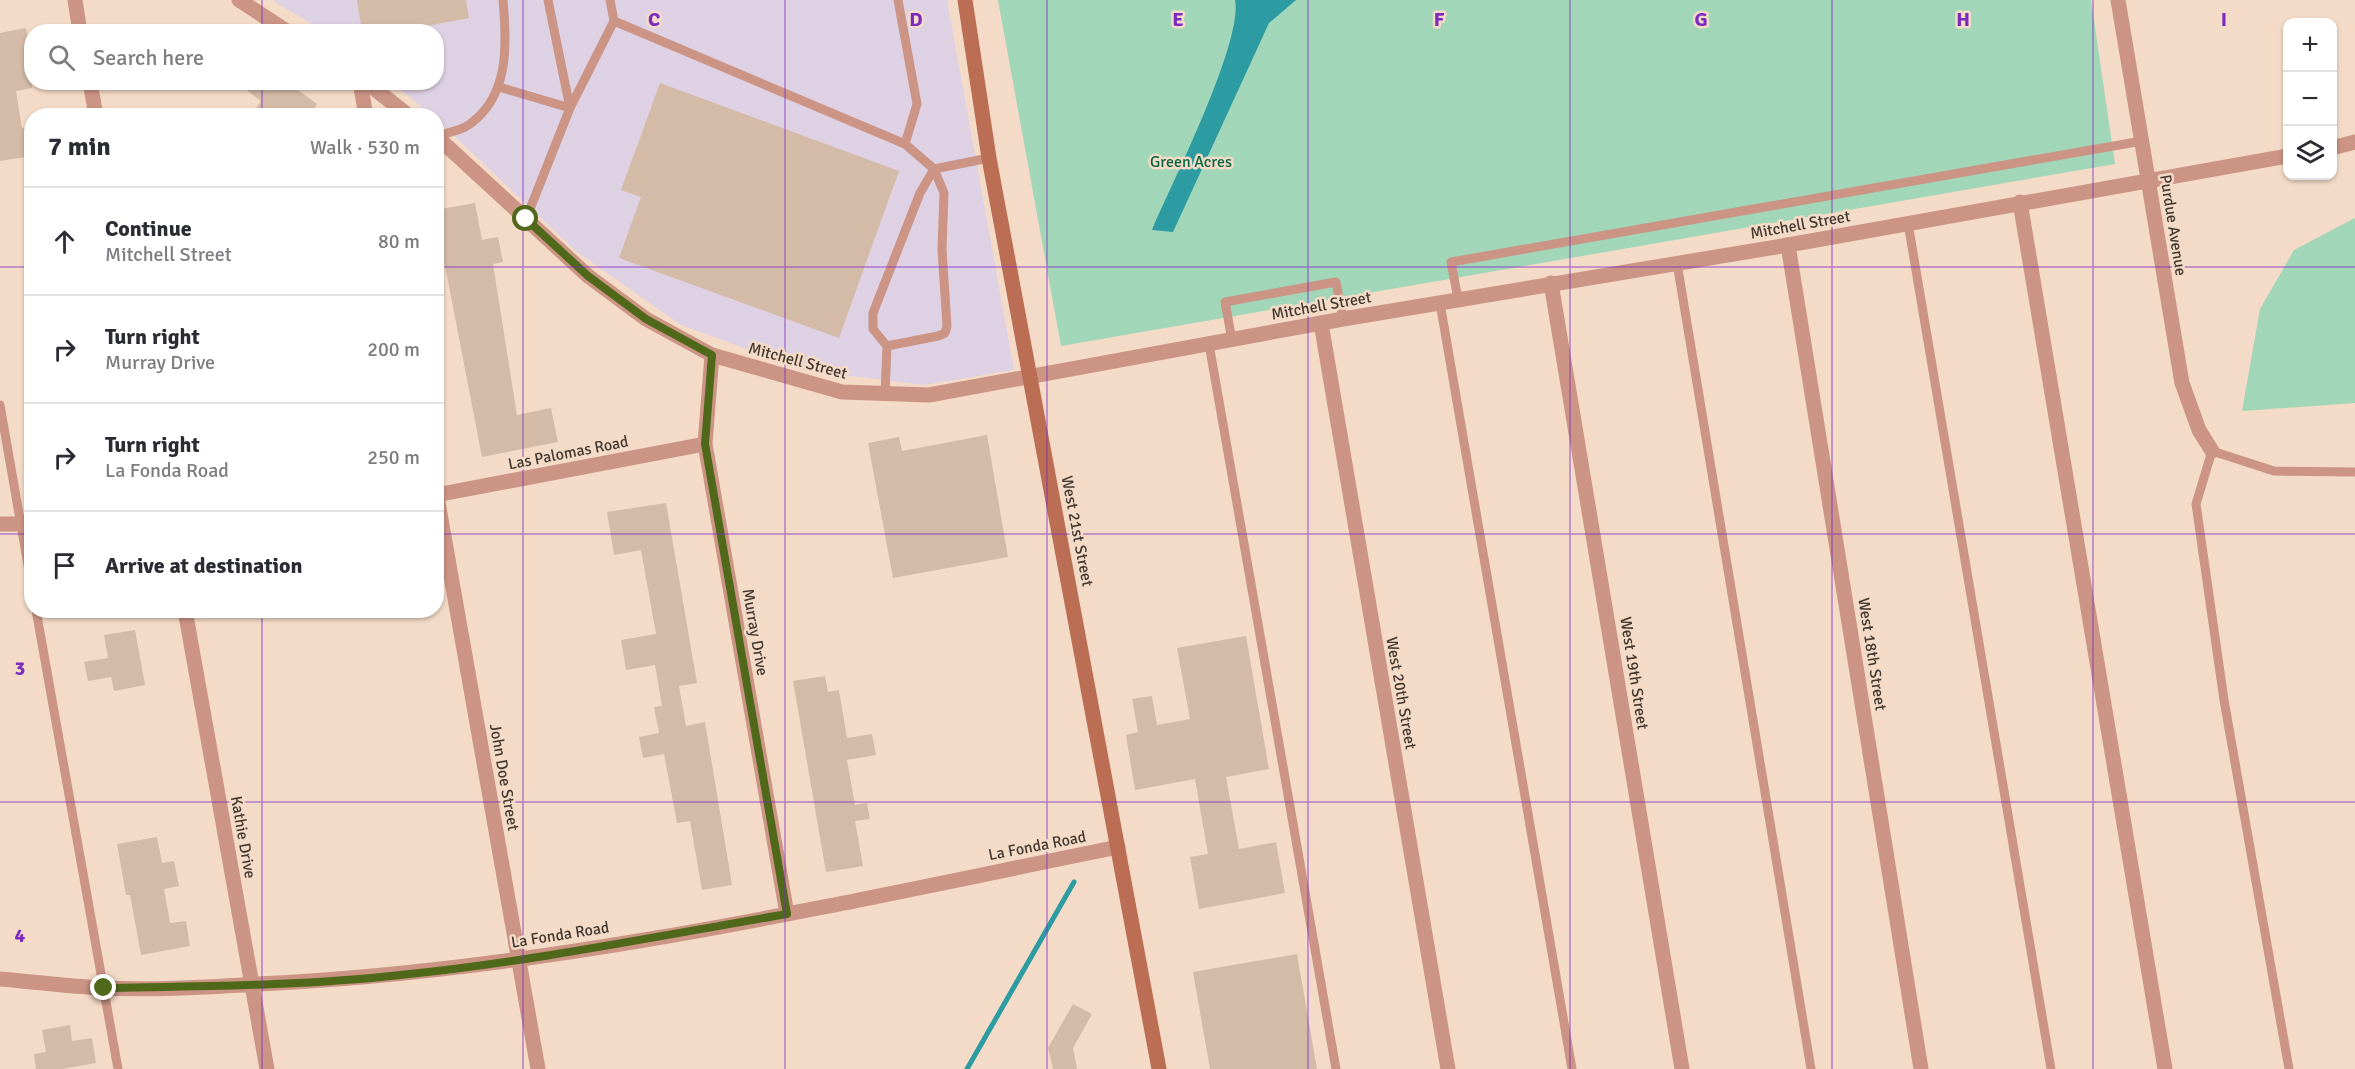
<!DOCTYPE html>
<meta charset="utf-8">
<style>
:root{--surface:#fff;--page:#f2f2f3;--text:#2b2b33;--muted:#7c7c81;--line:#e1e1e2}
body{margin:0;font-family:Signika,sans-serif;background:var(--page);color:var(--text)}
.controls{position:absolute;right:18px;top:18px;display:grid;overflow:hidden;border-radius:12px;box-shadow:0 2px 4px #0004}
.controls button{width:54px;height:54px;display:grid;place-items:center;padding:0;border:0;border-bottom:2px solid var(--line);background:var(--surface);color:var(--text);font:30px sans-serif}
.stop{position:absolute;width:18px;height:18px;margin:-14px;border:4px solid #506819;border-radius:50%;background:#fff}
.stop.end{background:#506819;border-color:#fff;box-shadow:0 2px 6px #0008}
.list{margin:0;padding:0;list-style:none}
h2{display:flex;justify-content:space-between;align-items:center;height:78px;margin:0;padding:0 24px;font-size:26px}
h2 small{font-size:20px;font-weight:400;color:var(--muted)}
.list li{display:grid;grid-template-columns:39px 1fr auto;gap:18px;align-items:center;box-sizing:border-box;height:108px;padding:0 24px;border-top:2px solid var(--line)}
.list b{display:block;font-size:22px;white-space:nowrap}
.list p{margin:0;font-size:20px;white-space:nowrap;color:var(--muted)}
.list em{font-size:20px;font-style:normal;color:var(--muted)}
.icon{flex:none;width:33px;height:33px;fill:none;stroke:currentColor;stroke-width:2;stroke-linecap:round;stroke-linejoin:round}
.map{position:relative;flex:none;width:2355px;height:1069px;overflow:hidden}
.search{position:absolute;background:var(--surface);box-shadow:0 2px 4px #0004;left:24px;top:24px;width:420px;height:66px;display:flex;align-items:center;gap:15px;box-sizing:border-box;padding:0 21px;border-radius:24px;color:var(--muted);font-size:22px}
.panel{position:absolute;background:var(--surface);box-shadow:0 2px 4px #0004;left:24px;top:108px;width:420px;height:510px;border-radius:24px}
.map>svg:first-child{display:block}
.commercial{fill:#dfd1e4}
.green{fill:#a1d6b8}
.water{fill:#2c9ba2}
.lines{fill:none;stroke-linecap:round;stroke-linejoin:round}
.stream{stroke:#2c9ba2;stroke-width:5}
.building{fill:#d3bba7}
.service{stroke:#cb9484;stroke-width:9}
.minor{stroke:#cb9484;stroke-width:15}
.tertiary{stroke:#cb9484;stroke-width:15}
.secondary{stroke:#bc6e55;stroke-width:15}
.route{stroke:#506819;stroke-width:8}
.grid{fill:none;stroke:#7b2cbf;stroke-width:1.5;stroke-opacity:0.55}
.labels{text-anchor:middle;stroke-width:5;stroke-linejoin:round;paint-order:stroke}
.park-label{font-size:16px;fill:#046742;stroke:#f4dbc7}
.street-label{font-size:16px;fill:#433931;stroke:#f4dbc7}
.grid-label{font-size:20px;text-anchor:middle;font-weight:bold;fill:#7b2cbf;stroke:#f4dbc7;stroke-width:5;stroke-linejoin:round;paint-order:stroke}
</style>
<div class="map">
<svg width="2355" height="1069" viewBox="0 0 2355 1069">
<rect width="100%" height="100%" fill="#f4dbc7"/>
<path class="commercial" d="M 272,0 L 947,0 L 1014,370 L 924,385 L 804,370 L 681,325 L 577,252 L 437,120 L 436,116 L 431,115 L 393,83 L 436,82 L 436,32 L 323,31 Z"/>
<path class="green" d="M 998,0 L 2091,0 L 2115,164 L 1061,346 Z
M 2355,218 L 2355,403 L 2242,411 L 2260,309 L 2294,250 Z"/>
<path class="water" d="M 1235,0 L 1296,0 L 1269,23 L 1173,232 L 1152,230 C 1172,183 1243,43 1235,0 Z"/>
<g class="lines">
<path class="stream" d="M 967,1069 L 1074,882"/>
</g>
<path class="building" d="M 357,0 L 466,0 L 469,18 L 394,32 L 362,32 Z
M 26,28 L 32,60 L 32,88 L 16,91 L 22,128 L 32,126 L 32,156 L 0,161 L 0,33 Z
M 236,82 L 287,82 L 317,104 L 309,116 L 251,116 L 261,101 Z
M 660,83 L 899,171 L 839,338 L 619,258 L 641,197 L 621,190 Z
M 475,203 L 482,240 L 498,237 L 503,262 L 493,264 L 517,415 L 551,408 L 558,442 L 482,457 L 436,219 L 436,210 Z
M 987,435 L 1008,557 L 893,578 L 868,443 L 899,437 L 902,451 Z
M 666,503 L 697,683 L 679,686 L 686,726 L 705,722 L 732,885 L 702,890 L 690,821 L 677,823 L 664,754 L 643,758 L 639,737 L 659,733 L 654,707 L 662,706 L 655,665 L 626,670 L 621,640 L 656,634 L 641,550 L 614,555 L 607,512 Z
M 135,630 L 145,685 L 114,691 L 111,677 L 88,681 L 84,662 L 108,658 L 104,635 Z
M 1246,636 L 1269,769 L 1226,777 L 1239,849 L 1276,842 L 1285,893 L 1199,909 L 1190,857 L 1208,854 L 1195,779 L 1135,790 L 1126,735 L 1138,732 L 1132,699 L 1152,696 L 1157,725 L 1190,719 L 1177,648 Z
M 825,676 L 828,692 L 839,690 L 847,738 L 872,734 L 876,755 L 847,760 L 855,805 L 867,803 L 870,819 L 855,821 L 863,866 L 826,872 L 793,681 Z
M 157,837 L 162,863 L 174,861 L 179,886 L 164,889 L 170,923 L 186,921 L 190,946 L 141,955 L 130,895 L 126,895 L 117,844 Z
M 1297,954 L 1317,1069 L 1210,1069 L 1193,972 Z
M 1073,1004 L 1092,1014 L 1073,1048 L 1077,1069 L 1053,1069 L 1048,1048 Z
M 70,1025 L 72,1041 L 92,1038 L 96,1063 L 62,1069 L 36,1069 L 34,1054 L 46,1052 L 42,1030 Z"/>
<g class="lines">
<path class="service" d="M 898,0 L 917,104 L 905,144
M 614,21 L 905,144 L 934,169 L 944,193 L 942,249 L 947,326 L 945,333 L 938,336 L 887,346 L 873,329 L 873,313 L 920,193 L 934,169 L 989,158
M 499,87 L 570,108 L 548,0
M 436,136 C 446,133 459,131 467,126 C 510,98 507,44 503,0
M 526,219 L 570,108 L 614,21 L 610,0
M 1908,223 L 2051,1069
M 1677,263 L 1811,1069
M 1458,299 L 1451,262 L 2142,141
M 1440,303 L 1572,1069
M 1232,340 L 1225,302 L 1336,282 L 1343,319
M 1209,344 L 1336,1069
M 885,394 L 887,346
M 0,405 L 32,588
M 36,610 L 118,1069
M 2289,1069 L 2224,700 L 2196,504 L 2212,451 L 2274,471 L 2355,472"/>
<path class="minor" d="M 75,0 L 80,32
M 90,82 L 96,116
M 360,82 L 366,116
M 2148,179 L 2182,383 L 2199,430 L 2212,451
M 2020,202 L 2165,1069
M 1788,245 L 1921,1069
M 1551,283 L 1682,1069
M 1321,323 L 1448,1069
M 712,355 L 705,444 L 787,914
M 436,491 L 538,1069
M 436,495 L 705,444
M 0,524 L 32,524
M 185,610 L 267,1069
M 0,979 C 34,982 68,986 102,988 C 164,991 233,985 295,982 C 573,965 846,902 1118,847"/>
<path class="tertiary" d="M 239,0 L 288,32
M 2118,0 L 2148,179
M 366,82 L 409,116
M 436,136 L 588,276 L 646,319 L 712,355 L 842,392 L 929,395 L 1343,319 L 1788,245 L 2288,156
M 2332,148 L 2355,142"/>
<path class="secondary" d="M 965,0 L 989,158 L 1159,1069"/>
</g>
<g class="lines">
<path class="route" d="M 104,988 C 202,986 302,986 400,975 C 530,962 658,936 787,914 L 705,444 L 712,355 L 646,319 L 588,276 L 526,219"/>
</g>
<path class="grid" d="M 262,0 L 262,32M 523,0 L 523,1069M 785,0 L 785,1069M 1047,0 L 1047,1069M 1308,0 L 1308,1069M 1570,0 L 1570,1069M 1832,0 L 1832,1069M 2093,0 L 2093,1069M 262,82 L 262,116M 0,267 L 32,267M 436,267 L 2355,267M 0,534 L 32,534M 436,534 L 2355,534M 262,610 L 262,1069M 0,802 L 2355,802"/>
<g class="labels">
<g class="park-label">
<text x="1191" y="167">Green Acres</text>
</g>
<g class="street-label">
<text transform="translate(1800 224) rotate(-10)" y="6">Mitchell Street</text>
<text transform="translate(2174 225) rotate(81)" y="6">Purdue Avenue</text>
<text transform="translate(1321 305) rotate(-10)" y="6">Mitchell Street</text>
<text transform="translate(798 360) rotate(15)" y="6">Mitchell Street</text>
<text transform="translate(568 452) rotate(-11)" y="6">Las Palomas Road</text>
<text transform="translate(1078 531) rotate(79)" y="6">West 21st Street</text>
<text transform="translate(756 632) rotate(80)" y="6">Murray Drive</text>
<text transform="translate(1873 654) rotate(81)" y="6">West 18th Street</text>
<text transform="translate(1635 673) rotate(81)" y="6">West 19th Street</text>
<text transform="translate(1402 693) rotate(80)" y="6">West 20th Street</text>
<text transform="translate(505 777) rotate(80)" y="6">John Doe Street</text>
<text transform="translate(244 837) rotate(80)" y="6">Kathie Drive</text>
<text transform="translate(1037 845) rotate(-11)" y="6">La Fonda Road</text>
<text transform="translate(560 934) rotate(-9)" y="6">La Fonda Road</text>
</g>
</g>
<g class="grid-label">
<text x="654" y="26">C</text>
<text x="916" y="26">D</text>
<text x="1178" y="26">E</text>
<text x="1439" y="26">F</text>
<text x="1701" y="26">G</text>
<text x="1963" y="26">H</text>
<text x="2224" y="26">I</text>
<text x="20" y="675">3</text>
<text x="20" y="942">4</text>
</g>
</svg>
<div class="controls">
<button>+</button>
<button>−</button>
<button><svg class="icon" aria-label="layers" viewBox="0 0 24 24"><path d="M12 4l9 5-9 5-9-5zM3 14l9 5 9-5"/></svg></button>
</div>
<div class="stop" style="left:526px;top:219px"></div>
<div class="stop end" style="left:104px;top:988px"></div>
<div class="search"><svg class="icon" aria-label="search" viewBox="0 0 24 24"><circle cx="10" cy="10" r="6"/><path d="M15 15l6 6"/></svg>Search here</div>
<section class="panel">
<h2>7 min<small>Walk · 530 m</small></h2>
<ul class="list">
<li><svg class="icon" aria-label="ahead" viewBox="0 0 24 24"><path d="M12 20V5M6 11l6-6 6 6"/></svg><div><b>Continue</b><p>Mitchell Street</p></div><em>80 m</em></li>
<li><svg class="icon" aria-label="right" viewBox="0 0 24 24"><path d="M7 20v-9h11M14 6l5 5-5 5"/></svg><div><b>Turn right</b><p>Murray Drive</p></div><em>200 m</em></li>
<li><svg class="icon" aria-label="right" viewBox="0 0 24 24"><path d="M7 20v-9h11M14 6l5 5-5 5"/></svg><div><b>Turn right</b><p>La Fonda Road</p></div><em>250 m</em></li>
<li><svg class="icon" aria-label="arrive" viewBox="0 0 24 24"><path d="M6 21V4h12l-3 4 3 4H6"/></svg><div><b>Arrive at destination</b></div></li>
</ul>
</section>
</div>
